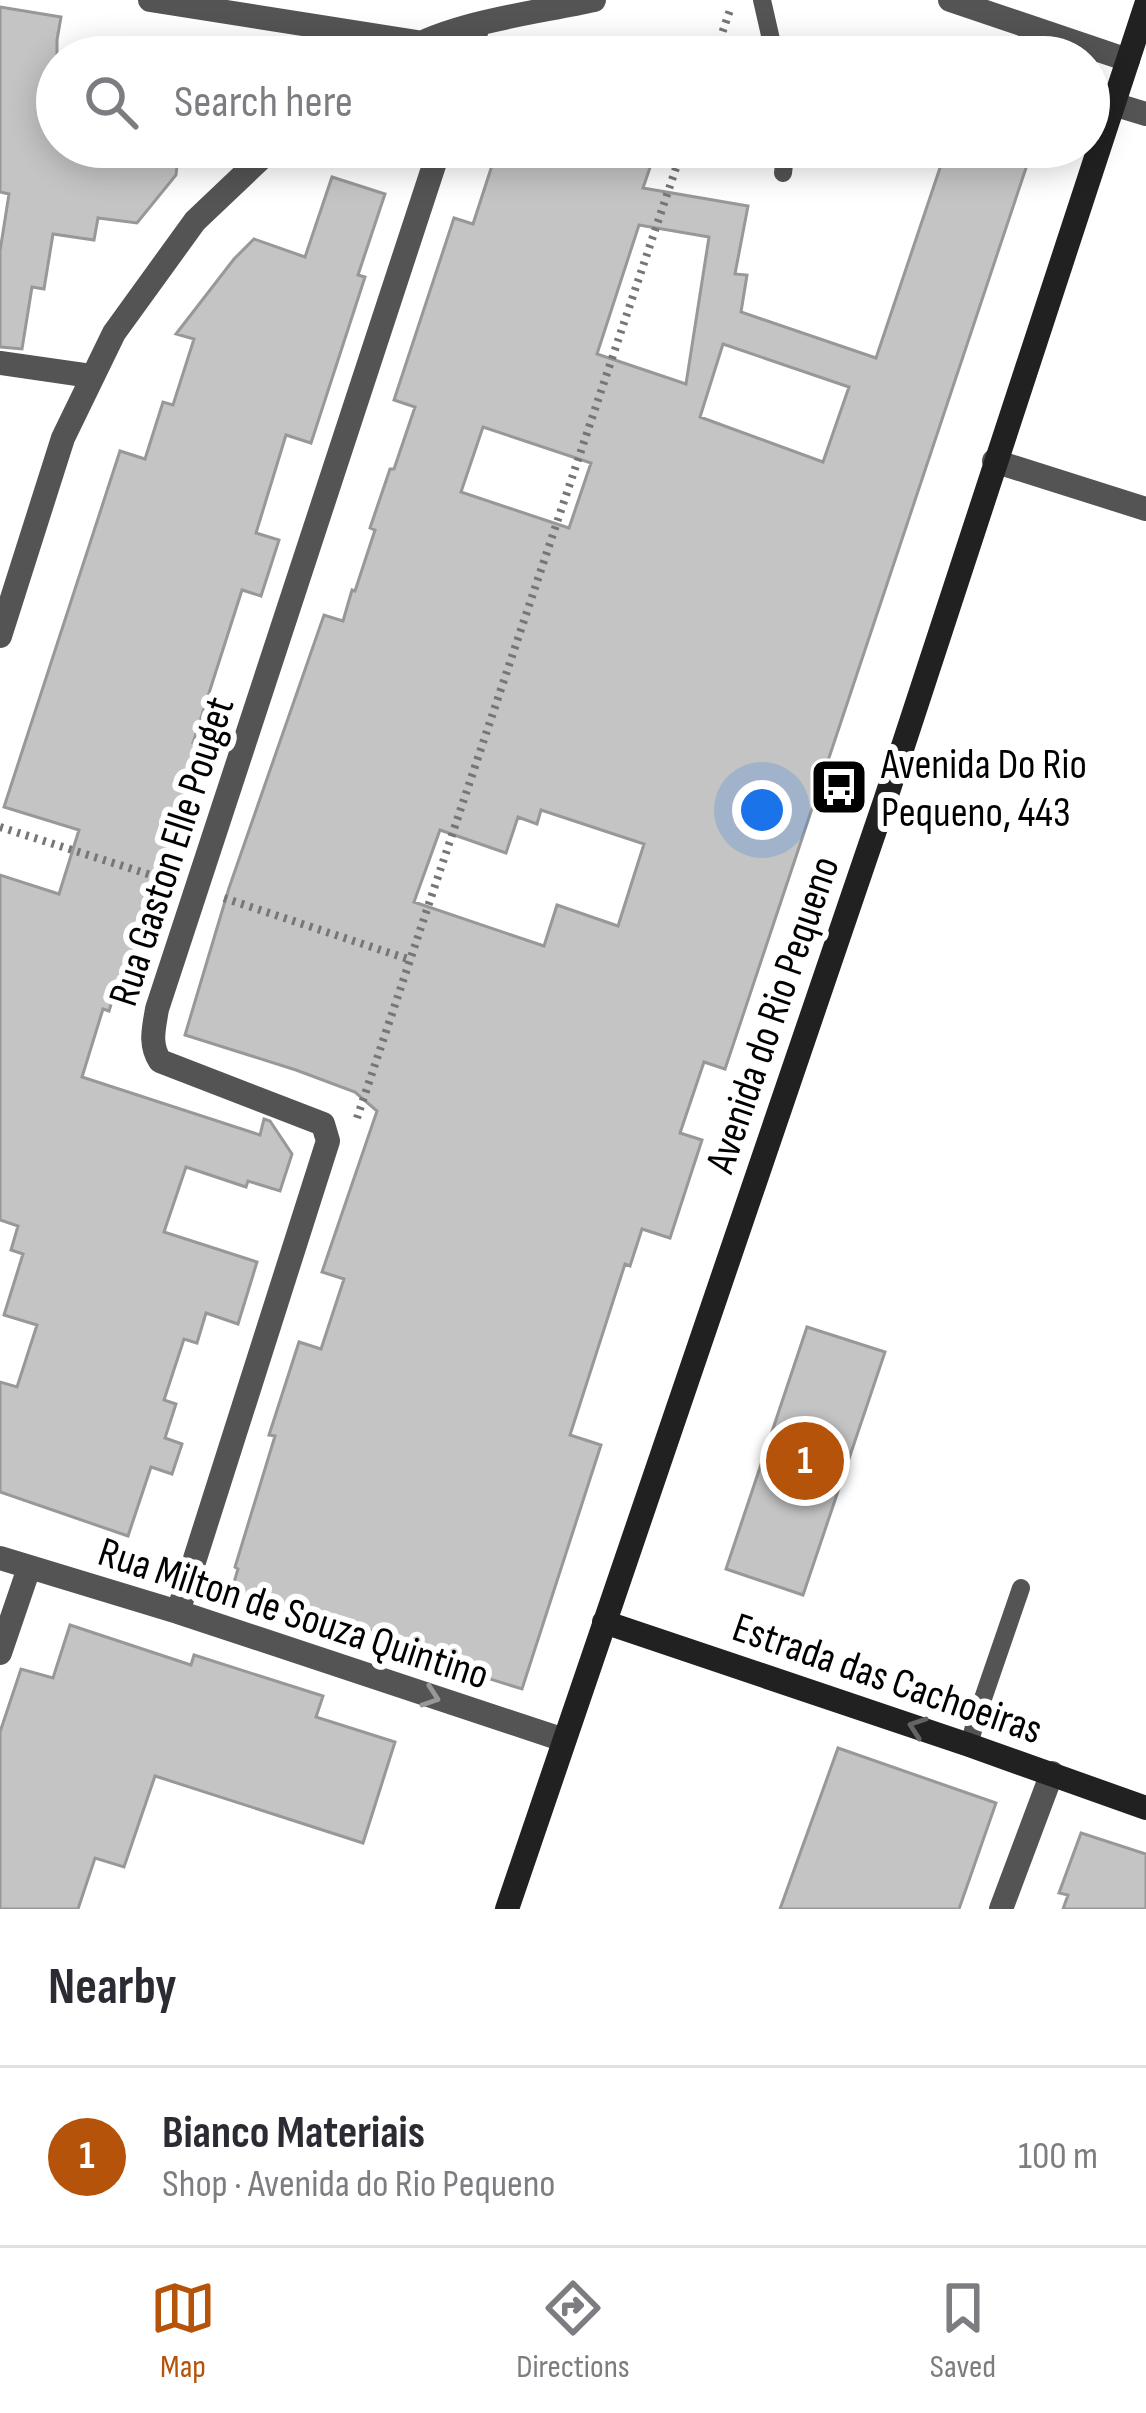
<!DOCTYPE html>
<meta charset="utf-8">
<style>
:root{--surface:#fff;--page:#f7f7f7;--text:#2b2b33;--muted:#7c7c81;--line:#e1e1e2;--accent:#b45309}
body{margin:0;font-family:"Sofia Sans Condensed",sans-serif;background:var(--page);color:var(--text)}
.you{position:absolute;left:762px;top:810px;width:42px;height:42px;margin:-30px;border:9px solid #fff;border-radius:50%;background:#1a73e8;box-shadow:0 0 0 18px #1a73e833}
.badge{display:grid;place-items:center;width:78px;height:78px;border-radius:50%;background:var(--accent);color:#fff;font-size:39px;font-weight:700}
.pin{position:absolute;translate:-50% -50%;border:6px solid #fff;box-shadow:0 3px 12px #0006}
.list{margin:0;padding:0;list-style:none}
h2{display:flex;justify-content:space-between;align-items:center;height:156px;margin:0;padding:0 48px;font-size:51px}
h2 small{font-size:39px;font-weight:400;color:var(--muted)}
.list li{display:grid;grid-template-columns:78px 1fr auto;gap:36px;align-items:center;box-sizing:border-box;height:180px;padding:0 48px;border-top:3px solid var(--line)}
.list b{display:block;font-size:45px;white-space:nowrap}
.list p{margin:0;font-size:39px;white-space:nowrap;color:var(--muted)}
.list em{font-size:39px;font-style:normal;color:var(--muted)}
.icon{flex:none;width:66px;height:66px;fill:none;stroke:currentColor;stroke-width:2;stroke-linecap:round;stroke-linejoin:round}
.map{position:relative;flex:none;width:1146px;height:1909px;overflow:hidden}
.search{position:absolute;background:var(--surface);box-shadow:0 6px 30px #0003;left:36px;right:36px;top:36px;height:132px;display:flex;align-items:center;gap:30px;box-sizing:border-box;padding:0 42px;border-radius:66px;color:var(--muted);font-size:45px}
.sheet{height:336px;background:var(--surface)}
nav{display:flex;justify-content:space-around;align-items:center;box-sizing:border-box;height:168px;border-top:3px solid var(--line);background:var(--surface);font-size:33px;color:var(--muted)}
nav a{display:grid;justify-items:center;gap:6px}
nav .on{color:var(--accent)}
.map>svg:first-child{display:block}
.building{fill:#c4c4c4;stroke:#989898;stroke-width:3;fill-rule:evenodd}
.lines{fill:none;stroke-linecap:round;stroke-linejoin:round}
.path{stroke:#767676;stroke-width:8;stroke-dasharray:3 6;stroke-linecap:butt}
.lane{stroke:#545454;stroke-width:18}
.street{stroke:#545454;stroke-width:24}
.secondary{stroke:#212121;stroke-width:24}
.oneway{stroke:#989898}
.oneway2{stroke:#646464}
.labels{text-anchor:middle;stroke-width:12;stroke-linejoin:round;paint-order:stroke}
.poi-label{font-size:42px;fill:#000;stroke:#fff;text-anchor:start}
.street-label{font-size:42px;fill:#000;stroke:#fff}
</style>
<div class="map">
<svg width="1146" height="1909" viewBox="0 0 1146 1909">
<rect width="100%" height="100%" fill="#fff"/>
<path class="building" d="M 0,7 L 61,17 L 57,40 L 57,147 L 179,147 L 176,175 L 137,223 L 98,218 L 94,240 L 53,234 L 44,289 L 32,287 L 22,349 L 0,347 L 0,251 L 9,194 L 0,192 Z
M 498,147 L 657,147 L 643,188 L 748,206 L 735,274 L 747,275 L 741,312 L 876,358 L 947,147 L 1033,147 L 725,1069 L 704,1062 L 680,1133 L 702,1140 L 670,1238 L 642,1229 L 630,1266 L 625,1264 L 570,1435 L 601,1445 L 522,1689 L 442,1664 L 445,1655 L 372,1631 L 369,1640 L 230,1596 L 238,1569 L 235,1567 L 275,1436 L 269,1435 L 299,1342 L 321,1349 L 344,1279 L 322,1272 L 377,1111 L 355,1092 L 296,1070 L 185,1035 L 229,888 L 324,615 L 343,621 L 352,590 L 355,591 L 375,530 L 370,528 L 390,469 L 394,469 L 415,407 L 394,400 L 454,218 L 473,224 ZM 639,225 L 709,237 L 686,384 L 597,354 ZM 723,344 L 849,387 L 823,462 L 700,417 ZM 483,427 L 591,463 L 569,528 L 461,492 ZM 541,810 L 644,844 L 618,926 L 557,905 L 544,946 L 414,902 L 440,830 L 506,853 L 518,817 L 537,824 Z
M 332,177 L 385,194 L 358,275 L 365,277 L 311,443 L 286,435 L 256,533 L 279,540 L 261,596 L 242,590 L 193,743 L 210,748 L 170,870 L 159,866 L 124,976 L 120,975 L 109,1011 L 103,1009 L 82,1077 L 260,1135 L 264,1119 L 270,1121 L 292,1154 L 280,1191 L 248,1181 L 246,1187 L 186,1167 L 164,1232 L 257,1262 L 238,1324 L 206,1313 L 197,1343 L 184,1339 L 164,1400 L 176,1404 L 165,1438 L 182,1444 L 172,1474 L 151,1467 L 128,1536 L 0,1492 L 0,1382 L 17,1387 L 37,1325 L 4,1315 L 23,1254 L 11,1250 L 18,1226 L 0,1220 L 0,875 L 59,894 L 79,830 L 4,807 L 120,451 L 145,459 L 163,402 L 173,405 L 194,339 L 176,334 L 234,259 L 254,239 L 305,257 Z
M 807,1327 L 885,1352 L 803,1595 L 726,1569 Z
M 70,1625 L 191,1665 L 194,1655 L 323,1696 L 316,1717 L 395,1742 L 363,1843 L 155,1776 L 124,1867 L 95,1858 L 78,1909 L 0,1909 L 0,1732 L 21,1669 L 53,1678 Z
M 838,1748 L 996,1803 L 959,1909 L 780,1909 Z
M 1081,1833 L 1146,1854 L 1146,1909 L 1063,1909 L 1068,1895 L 1059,1893 Z"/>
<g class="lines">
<path class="path" d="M 714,57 L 731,7
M 0,827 L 170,881
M 224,898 L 408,959
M 357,1118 L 683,147"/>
<path class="lane" d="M 762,0 L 775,57
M 783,173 L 786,147
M 969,1745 L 977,1716 L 1021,1588"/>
<path class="street" d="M 150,0 L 417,42
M 950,0 L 1128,60
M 395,57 C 449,22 531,14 594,0
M 468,57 L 478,26
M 1113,104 L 1146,114
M 0,363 L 91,376
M 994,461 L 1146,509
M 0,636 L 63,438 L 114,333 L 195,221 L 273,147
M 0,1558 L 178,1612 L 564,1740
M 178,1612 L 328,1141 L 323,1124 L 160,1061 C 149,1044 154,1028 157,1009 L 440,147
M 0,1653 L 29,1568
M 1001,1909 L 1052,1773"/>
<path class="secondary" d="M 604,1622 L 969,1745 L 1146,1808
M 507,1909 L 885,801 L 1146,5"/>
</g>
<defs><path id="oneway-chevron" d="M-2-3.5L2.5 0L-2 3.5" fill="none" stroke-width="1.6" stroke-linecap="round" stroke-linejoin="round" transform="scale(3)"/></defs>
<use class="oneway" href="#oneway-chevron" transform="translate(431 1697) rotate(19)"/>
<use class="oneway2" href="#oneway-chevron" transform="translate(917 1727) rotate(-161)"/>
<defs>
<g id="bus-square" transform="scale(3)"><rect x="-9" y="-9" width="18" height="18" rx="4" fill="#000" stroke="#fff"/><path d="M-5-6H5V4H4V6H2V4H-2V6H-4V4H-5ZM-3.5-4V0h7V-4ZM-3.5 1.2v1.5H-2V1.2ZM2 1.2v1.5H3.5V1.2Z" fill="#fff"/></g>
</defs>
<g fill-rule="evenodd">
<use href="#bus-square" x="839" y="787"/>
</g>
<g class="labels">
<g class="poi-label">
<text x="881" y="778">Avenida Do Rio<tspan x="881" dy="48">Pequeno, 443</tspan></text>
</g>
<g class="street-label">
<text transform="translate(170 851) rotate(-72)" y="15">Rua Gaston Elle Pouget</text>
<text transform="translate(771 1014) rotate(-71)" y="15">Avenida do Rio Pequeno</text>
<text transform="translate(294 1612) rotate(18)" y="15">Rua Milton de Souza Quintino</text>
<text transform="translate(888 1677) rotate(19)" y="15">Estrada das Cachoeiras</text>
</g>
</g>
</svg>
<div class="you"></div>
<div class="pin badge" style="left:805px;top:1461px">1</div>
<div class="search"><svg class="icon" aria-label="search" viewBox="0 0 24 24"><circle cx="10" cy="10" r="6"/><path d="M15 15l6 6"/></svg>Search here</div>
</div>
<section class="sheet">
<h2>Nearby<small></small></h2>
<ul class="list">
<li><span class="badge">1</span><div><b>Bianco Materiais</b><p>Shop · Avenida do Rio Pequeno</p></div><em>100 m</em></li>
</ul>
</section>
<nav>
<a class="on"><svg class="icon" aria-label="map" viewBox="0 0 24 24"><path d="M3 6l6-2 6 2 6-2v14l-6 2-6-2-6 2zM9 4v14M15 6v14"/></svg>Map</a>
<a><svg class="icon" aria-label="directions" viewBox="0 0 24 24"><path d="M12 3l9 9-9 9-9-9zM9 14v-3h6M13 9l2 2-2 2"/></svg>Directions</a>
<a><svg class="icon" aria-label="saved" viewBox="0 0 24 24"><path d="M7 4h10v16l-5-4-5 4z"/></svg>Saved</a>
</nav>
